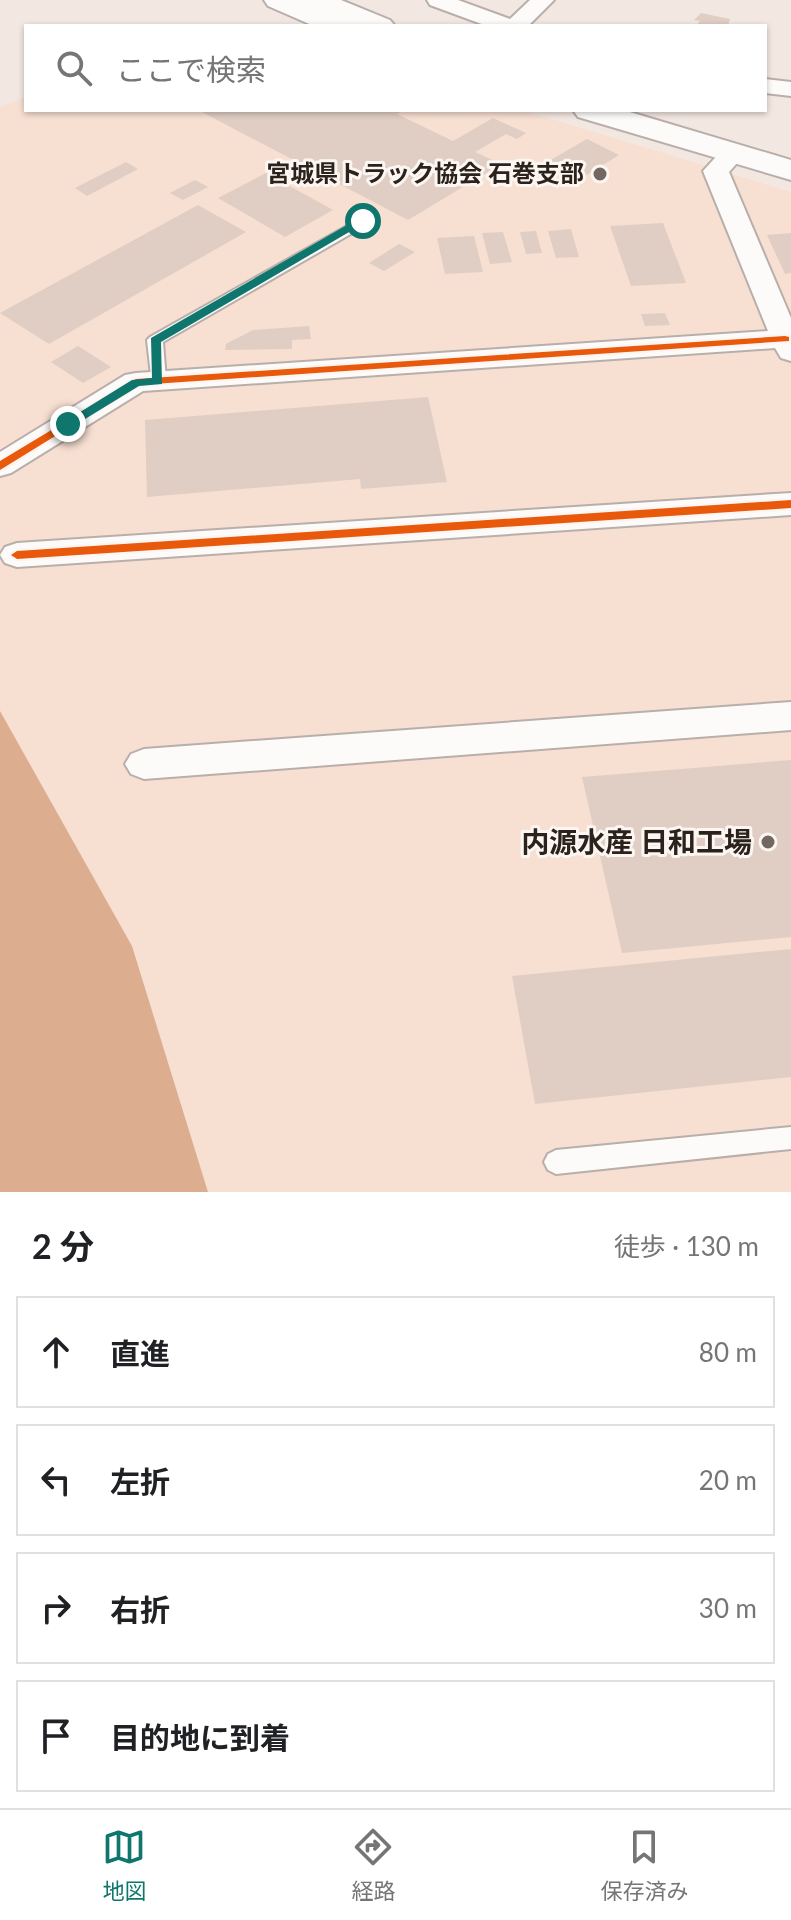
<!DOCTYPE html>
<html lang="ja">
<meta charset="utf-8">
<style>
:root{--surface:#fff;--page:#f2f2f2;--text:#202124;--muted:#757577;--line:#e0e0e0;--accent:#0f766e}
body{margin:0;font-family:Lato,"Noto Sans JP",sans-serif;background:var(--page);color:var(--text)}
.stop{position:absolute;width:24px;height:24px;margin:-18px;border:6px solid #0f766e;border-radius:50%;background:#fff}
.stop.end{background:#0f766e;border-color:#fff;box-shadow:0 2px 8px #0008}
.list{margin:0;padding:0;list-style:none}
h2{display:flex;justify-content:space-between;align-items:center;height:104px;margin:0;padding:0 32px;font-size:34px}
h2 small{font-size:26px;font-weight:400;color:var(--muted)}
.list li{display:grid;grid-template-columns:52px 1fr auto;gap:24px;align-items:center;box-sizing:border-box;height:112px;margin:0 16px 16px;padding:0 16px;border:2px solid var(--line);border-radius:0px}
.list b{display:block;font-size:30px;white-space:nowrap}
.list em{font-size:26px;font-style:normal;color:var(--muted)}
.icon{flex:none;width:44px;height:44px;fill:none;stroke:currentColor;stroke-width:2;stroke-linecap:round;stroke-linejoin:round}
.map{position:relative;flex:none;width:791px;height:1192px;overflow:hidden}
.search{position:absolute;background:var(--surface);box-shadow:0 2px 6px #0004;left:24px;right:24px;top:24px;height:88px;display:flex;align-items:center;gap:20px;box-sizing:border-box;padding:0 28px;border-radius:0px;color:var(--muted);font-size:30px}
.sheet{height:616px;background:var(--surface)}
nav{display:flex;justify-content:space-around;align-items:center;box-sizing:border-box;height:112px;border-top:2px solid var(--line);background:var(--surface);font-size:22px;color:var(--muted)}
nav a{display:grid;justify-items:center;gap:4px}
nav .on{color:var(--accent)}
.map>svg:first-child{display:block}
.built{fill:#f7dfd2}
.water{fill:#ddad90}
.building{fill:#e0cec4}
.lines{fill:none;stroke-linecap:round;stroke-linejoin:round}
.service-casing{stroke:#b9afaa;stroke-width:4}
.minor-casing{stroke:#b9afaa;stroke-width:4}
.tertiary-casing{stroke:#b9afaa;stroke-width:4}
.service{fill:#fdfbfa;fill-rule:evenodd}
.minor{fill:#fdfbfa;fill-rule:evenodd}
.tertiary{fill:#fdfbfa;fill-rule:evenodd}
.cycleway-casing{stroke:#fcf6f3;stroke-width:5}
.cycleway{fill:#e8590c;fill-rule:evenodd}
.route{fill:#0f766e}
.poi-dot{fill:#726761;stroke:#fcf6f3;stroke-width:3}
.labels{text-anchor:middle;stroke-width:6;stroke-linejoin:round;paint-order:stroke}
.far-poi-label{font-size:24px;font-weight:bold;fill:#2c221c;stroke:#fcf6f3;text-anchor:end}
.poi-label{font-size:28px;font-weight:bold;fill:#2c221c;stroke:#fcf6f3;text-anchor:end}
</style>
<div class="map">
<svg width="791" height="1192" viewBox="0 0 791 1192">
<rect width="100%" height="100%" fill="#f3e7e1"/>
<path class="built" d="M 26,97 L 26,110 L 522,110 L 791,192 L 791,1192 L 208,1192 L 132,946 L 0,711 L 0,107 Z"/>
<path class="water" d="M 0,711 L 132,946 L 208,1192 L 0,1192 Z"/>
<path class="building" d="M 701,13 L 730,19 L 728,26 L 696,26 L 700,21 L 694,20 Z
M 198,110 L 404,110 L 397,114 L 453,141 L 493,118 L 526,133 L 517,139 L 506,134 L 475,152 L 501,164 L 408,220 Z
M 587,139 L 619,155 L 574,183 L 540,166 Z
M 126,162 L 138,169 L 87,196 L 75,188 Z
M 266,173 L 333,210 L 285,237 L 218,198 Z
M 195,180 L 208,187 L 183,200 L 170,193 Z
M 198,205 L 246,232 L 49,344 L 0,313 Z
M 663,223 L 686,283 L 631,286 L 610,226 Z
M 571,229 L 579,257 L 556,258 L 548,231 Z
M 536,231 L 542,253 L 526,254 L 520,232 Z
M 503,232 L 512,262 L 490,264 L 482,233 Z
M 791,233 L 791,273 L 785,274 L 767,235 Z
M 474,236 L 483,272 L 445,274 L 437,238 Z
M 399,244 L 415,252 L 384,271 L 369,263 Z
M 665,313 L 670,325 L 645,326 L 641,314 Z
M 309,326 L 311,339 L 292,340 L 292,349 L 225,350 L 226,344 L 253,330 Z
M 78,346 L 111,367 L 83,383 L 51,362 Z
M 428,397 L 447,482 L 361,489 L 360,479 L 147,497 L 145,420 Z
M 791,760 L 791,937 L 622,953 L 582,777 Z
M 791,949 L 791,1077 L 535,1104 L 512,976 Z"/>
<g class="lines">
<g class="service-casing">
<path id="service" d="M 363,217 L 368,218 L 368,224 L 163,342 L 166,381 L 158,386 L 152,384 L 147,340 L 150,337 Z
M 791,1127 L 791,1149 L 556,1174 L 548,1170 L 544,1162 L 548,1154 L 556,1150 Z"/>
</g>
<g class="minor-casing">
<path id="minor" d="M 427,0 L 458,0 L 510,19 L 530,0 L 554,0 L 528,26 L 487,26 L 430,5 Z
M 765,79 L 791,82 L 791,96 L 765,93 Z
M 734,144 L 743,147 L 747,152 L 729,172 L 791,318 L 791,361 L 781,358 L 775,348 L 143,391 L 11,473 L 0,476 L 0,452 L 125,375 L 136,373 L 768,331 L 703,171 L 725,147 Z
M 791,493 L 791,515 L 17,567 L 5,563 L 0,555 L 5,547 L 17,543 Z
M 791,702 L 791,730 L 144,779 L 131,774 L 125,764 L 131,754 L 144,749 Z"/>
</g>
<g class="tertiary-casing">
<path id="tertiary" d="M 264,0 L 341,0 L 390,20 L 395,26 L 314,26 L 268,6 Z
M 573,110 L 623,110 L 791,160 L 791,180 L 578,117 Z"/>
</g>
<use href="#service" class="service"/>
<use href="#minor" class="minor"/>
<use href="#tertiary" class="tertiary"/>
<g class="cycleway-casing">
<path id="cycleway" d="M 785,336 L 789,337 L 789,341 L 138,385 L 0,470 L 0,461 L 136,379 Z
M 791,500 L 791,508 L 17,559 L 11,555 L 17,551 Z"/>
</g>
<use href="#cycleway" class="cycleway"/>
</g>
<path class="route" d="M 359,218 L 368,221 L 161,342 L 162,384 L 139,386 L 72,427 L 64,427 L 64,422 L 132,380 L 152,378 L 151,338 Z"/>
<g class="poi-dot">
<circle cx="600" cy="174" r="8"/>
<circle cx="768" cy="842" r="8"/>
</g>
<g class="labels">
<g class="far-poi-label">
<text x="584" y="182">宮城県トラック協会 石巻支部</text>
</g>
<g class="poi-label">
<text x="752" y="852">内源水産 日和工場</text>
</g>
</g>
</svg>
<div class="stop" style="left:363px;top:221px"></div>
<div class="stop end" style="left:68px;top:424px"></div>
<div class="search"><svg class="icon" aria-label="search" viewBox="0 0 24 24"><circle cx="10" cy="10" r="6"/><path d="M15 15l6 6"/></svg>ここで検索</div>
</div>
<section class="sheet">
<h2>2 分<small>徒歩 · 130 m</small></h2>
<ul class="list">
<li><svg class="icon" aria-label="ahead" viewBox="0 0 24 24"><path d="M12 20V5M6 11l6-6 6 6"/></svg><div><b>直進</b></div><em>80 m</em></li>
<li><svg class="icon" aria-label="left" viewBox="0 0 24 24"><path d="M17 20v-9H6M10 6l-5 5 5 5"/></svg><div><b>左折</b></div><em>20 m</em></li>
<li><svg class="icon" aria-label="right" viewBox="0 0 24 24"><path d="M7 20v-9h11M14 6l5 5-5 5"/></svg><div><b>右折</b></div><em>30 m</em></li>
<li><svg class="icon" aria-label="arrive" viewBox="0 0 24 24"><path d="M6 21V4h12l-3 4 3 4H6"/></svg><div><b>目的地に到着</b></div></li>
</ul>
</section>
<nav>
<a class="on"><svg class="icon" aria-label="map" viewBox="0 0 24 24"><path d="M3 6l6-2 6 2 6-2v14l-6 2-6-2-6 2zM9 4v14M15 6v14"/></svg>地図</a>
<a><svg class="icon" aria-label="directions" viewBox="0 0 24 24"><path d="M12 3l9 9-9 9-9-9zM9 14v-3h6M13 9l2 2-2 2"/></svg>経路</a>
<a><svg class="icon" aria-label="saved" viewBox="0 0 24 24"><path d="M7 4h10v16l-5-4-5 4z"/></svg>保存済み</a>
</nav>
